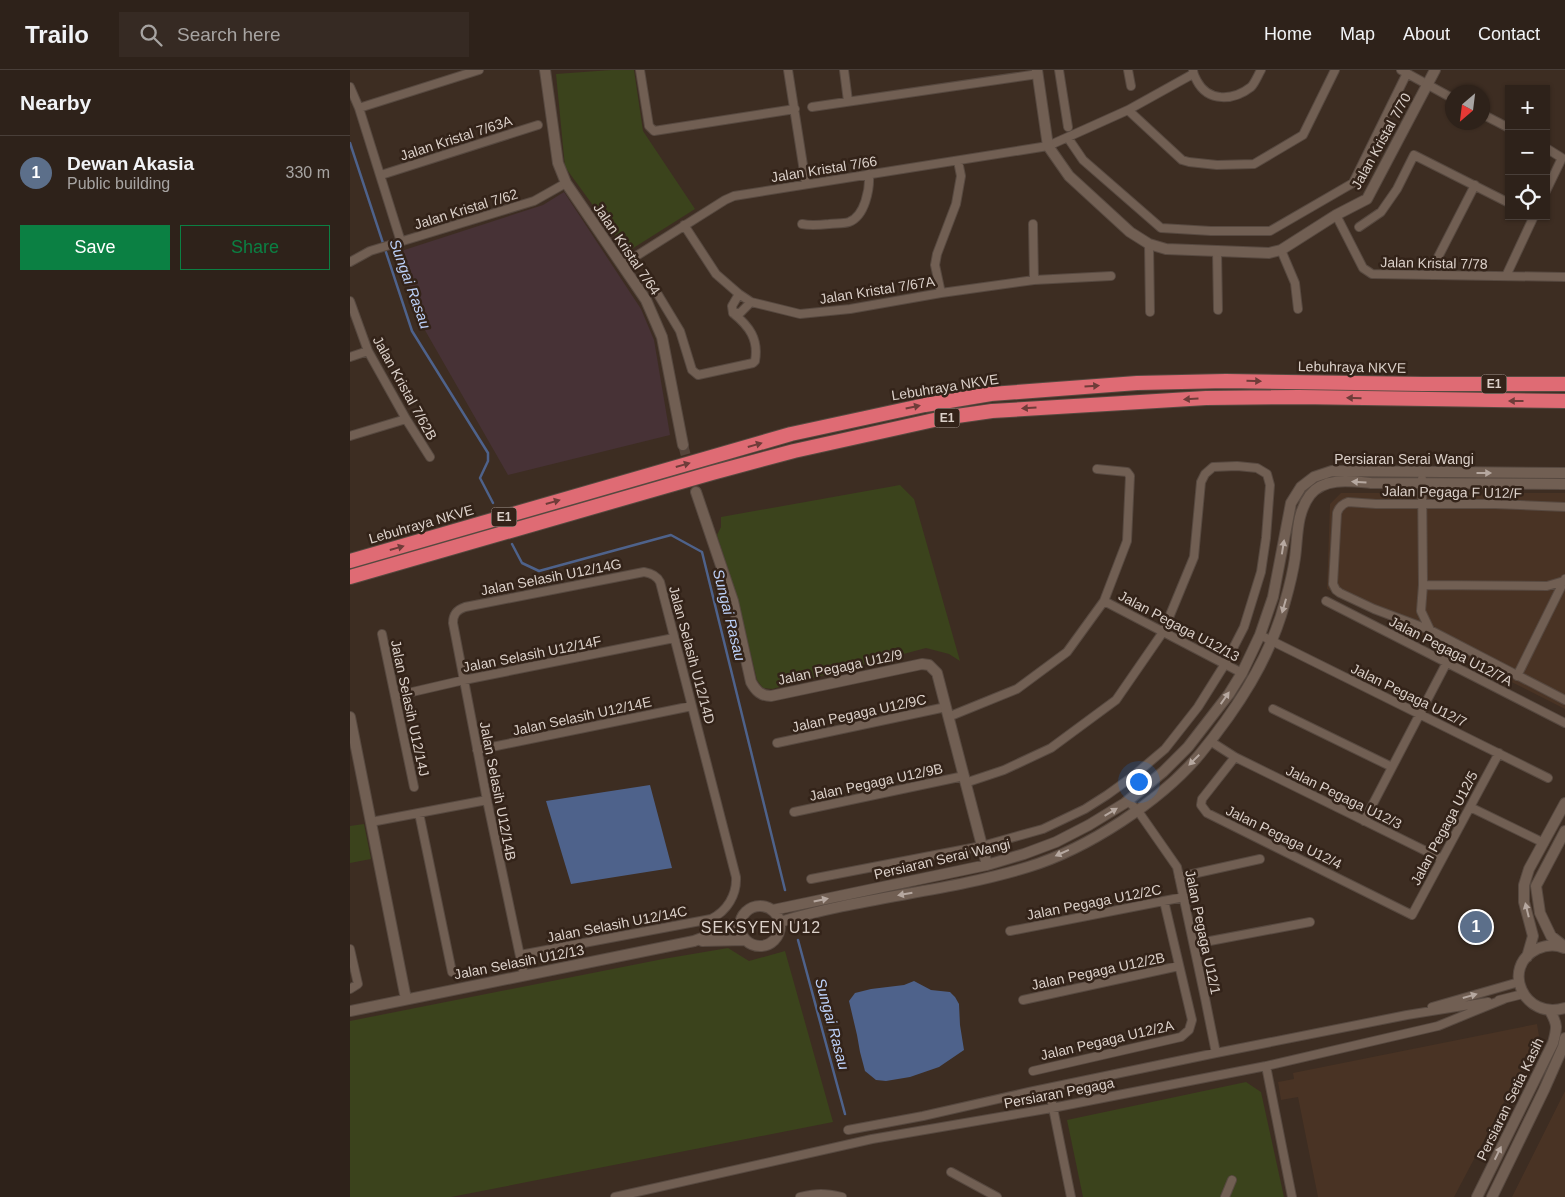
<!DOCTYPE html>
<meta charset="utf-8">
<style>
:root{--surface:#2e221a;--page:#362a23;--text:#f1f3f6;--muted:#a7a4a2;--line:#493f39;--accent:#0b8043}
body{margin:0;font-family:Arial,sans-serif;background:var(--page);color:var(--text)}
.controls{position:absolute;right:15px;top:15px;display:grid;overflow:hidden;border-radius:0px;box-shadow:0 1px 4px #0004}
.controls button{width:45px;height:45px;display:grid;place-items:center;padding:0;border:0;border-bottom:1px solid var(--line);background:var(--surface);color:var(--text);font:25px sans-serif}
.compass{position:absolute;left:1095px;top:15px;width:45px;height:45px;border-radius:50%;background:var(--surface);box-shadow:0 1px 4px #0004;rotate:208deg}
.you{position:absolute;left:788px;top:711px;width:18px;height:18px;margin:-12px;border:4px solid #fff;border-radius:50%;background:#1a73e8;box-shadow:0 0 0 8px #1a73e833}
.badge{display:grid;place-items:center;width:32px;height:32px;border-radius:50%;background:var(--accent);color:#fff;font-size:16px;font-weight:700}
.pin{position:absolute;translate:-50% -50%;border:2px solid #fff;box-shadow:0 1px 5px #0006}
.list{margin:0;padding:0;list-style:none}
h2{display:flex;justify-content:space-between;align-items:center;height:65px;margin:0;padding:0 20px;font-size:21px}
h2 small{font-size:16px;font-weight:400;color:var(--muted)}
.list li{display:grid;grid-template-columns:32px 1fr auto;gap:15px;align-items:center;box-sizing:border-box;height:75px;padding:0 20px;border-top:1px solid var(--line)}
.list b{display:block;font-size:19px;white-space:nowrap}
.list p{margin:0;font-size:16px;white-space:nowrap;color:var(--muted)}
.list em{font-size:16px;font-style:normal;color:var(--muted)}
.actions{display:flex;gap:10px;padding:15px 20px}
.actions a{flex:1;padding:11px 0;border:1px solid var(--accent);border-radius:0px;text-align:center;font-size:18px;color:var(--accent)}
.actions .main{background:var(--accent);color:#fff}
.icon{flex:none;width:28px;height:28px;fill:none;stroke:currentColor;stroke-width:2;stroke-linecap:round;stroke-linejoin:round}
.map{position:relative;flex:none;width:1215px;height:1127px;overflow:hidden}
header{display:flex;align-items:center;gap:30px;box-sizing:border-box;height:70px;padding:0 25px;background:var(--surface);border-bottom:1px solid var(--line)}
header strong{font-size:24px}
nav{display:flex;gap:28px;margin-inline-start:auto;font-size:18px}
.search{width:350px;height:45px;background:var(--page);display:flex;align-items:center;gap:12px;box-sizing:border-box;padding:0 18px;border-radius:0px;color:var(--muted);font-size:19px}
main{display:flex}
aside{flex:1;background:var(--surface)}
.map>svg:first-child{display:block}
.built{fill:#493324}
.education{fill:#473236}
.green{fill:#3b431c}
.water{fill:#4e628b}
.lines{fill:none;stroke-linecap:round;stroke-linejoin:round}
.stream{stroke:#4e628b;stroke-width:2.5}
.tertiary-tunnel{stroke:#55453b;stroke-width:10;stroke-dasharray:10 5;stroke-linecap:butt}
.minor-casing{stroke:#574940;stroke-width:10}
.tertiary-casing{stroke:#574940;stroke-width:12}
.motorway-casing{stroke:#574940;stroke-width:16}
.minor{stroke:#715f53;stroke-width:8}
.tertiary{stroke:#715f53;stroke-width:10}
.motorway{stroke:#df6b74;stroke-width:14}
.oneway{fill:#6f3c39}
.oneway2{fill:#b6a8a0}
.labels{text-anchor:middle;stroke-width:5;stroke-linejoin:round;paint-order:stroke}
.shield{fill:#332319;stroke:#a99c94;stroke-width:1}
.shield-label{font-size:12px;font-weight:bold;fill:#dbd0c9}
.street-label{font-size:14px;fill:#dbd0c9;stroke:#332319}
.water-label{font-size:15px;font-style:italic;fill:#bcd0f8;stroke:#332319}
.quarter-label{font-size:16px;letter-spacing:1px;fill:#dbd0c9;stroke:#332319}
</style>
<header>
<strong>Trailo</strong>
<div class="search"><svg class="icon" aria-label="search" viewBox="0 0 24 24"><circle cx="10" cy="10" r="6"/><path d="M15 15l6 6"/></svg>Search here</div>
<nav><a>Home</a><a>Map</a><a>About</a><a>Contact</a></nav>
</header>
<main>
<aside>
<h2>Nearby<small></small></h2>
<ul class="list">
<li><span class="badge" style="background:#5c6f8a">1</span><div><b>Dewan Akasia</b><p>Public building</p></div><em>330 m</em></li>
</ul>
<div class="actions"><a class="main">Save</a><a>Share</a></div>
</aside>
<div class="map">
<svg width="1215" height="1127" viewBox="0 0 1215 1127">
<rect width="100%" height="100%" fill="#3d2d22"/>
<path class="built" d="M 991,423 L 1215,423 L 1215,639 L 977,519 L 980,434 Z
M 1187,954 L 1189,966 L 1104,1127 L 968,1127 L 948,1027 L 931,1030 L 928,1012 L 944,1009 L 943,1003 Z
M 1215,1021 L 1215,1127 L 1162,1127 Z"/>
<path class="education" d="M 214,122 L 291,239 L 304,270 L 320,365 L 158,405 L 72,255 L 48,182 L 193,135 Z"/>
<path class="green" d="M 261,0 L 284,0 L 293,61 L 345,139 L 277,182 L 215,97 L 206,4 Z
M 550,415 L 564,429 L 610,591 L 599,584 L 576,578 L 422,619 L 413,618 L 407,610 L 387,527 L 367,465 L 371,457 L 371,447 Z
M 14,754 L 21,789 L 0,793 L 0,756 Z
M 378,878 L 399,891 L 435,881 L 483,1052 L 101,1127 L 0,1127 L 0,951 L 313,889 Z
M 896,1012 L 911,1022 L 934,1127 L 733,1127 L 717,1050 Z"/>
<path class="water" d="M 300,715 L 322,798 L 221,814 L 196,731 Z
M 564,911 L 581,920 L 600,922 L 605,927 L 609,934 L 610,955 L 614,980 L 589,997 L 560,1007 L 536,1011 L 526,1010 L 515,1001 L 510,982 L 507,965 L 499,931 L 505,923 L 521,919 L 554,915 Z"/>
<g class="lines">
<path class="stream" d="M 0,73 L 62,261 L 138,383 L 138,391 L 130,408 L 143,433
M 162,474 L 172,493 L 189,501 L 321,465 L 352,482 L 435,820
M 448,870 L 495,1044"/>
<path class="tertiary-tunnel" d="M 333,375 L 346,422"/>
<g class="minor-casing">
<path id="minor" d="M 290,0 L 299,56 L 304,61 L 445,39
M 438,0 L 456,114
M 494,0 L 498,31
M 709,0 L 718,57
M 778,0 L 781,16
M 843,0 C 843,4 845,7 847,11 C 858,32 883,31 901,17 C 905,13 908,5 911,0
M 1051,0 L 1102,28
M 0,17 L 9,38 L 51,172
M 462,37 L 688,4
M 9,38 L 129,0
M 778,40 L 832,90 L 839,92 L 867,95 L 904,94 L 953,65 L 985,0
M 1132,44 L 1159,58
M 718,68 L 733,90 L 811,158 L 861,161 L 920,161 L 1003,113 L 1057,3
M 1196,78 L 1212,88 L 1196,121
M 31,105 L 188,55
M 986,145 L 1013,198 L 1022,204 L 1215,207
M 452,154 C 461,156 470,155 479,154 C 485,153 493,154 499,152 C 515,146 520,119 519,104
M 683,154 L 684,210
M 334,155 L 366,204 L 389,224 L 401,232 L 450,244 L 500,239 L 591,223 L 684,210 L 761,206
M 1009,157 L 1031,142 L 1047,119 L 1064,85 L 1159,133
M 799,174 L 800,242
M 867,180 L 868,240
M 931,180 L 945,213 L 948,239
M 0,192 L 20,181 L 184,131 L 216,113
M 272,195 L 375,130 L 384,126 L 698,76 L 778,40 L 843,4
M 1084,195 L 1125,115
M 1156,206 L 1184,146
M 298,208 L 330,261 L 342,300 L 348,305 L 403,293 L 405,291 C 409,269 399,256 383,243 L 382,236 L 389,224
M 591,223 L 585,195 L 587,184 L 606,134 L 611,106 L 608,91
M 0,231 L 18,281 L 56,349 L 80,387
M 383,243 L 390,243 L 401,232
M 0,287 L 18,281
M 0,366 L 56,349
M 1072,409 L 1073,515 L 1071,541 L 1080,560
M 1215,437 L 1145,434 L 1026,434 L 998,432 C 992,434 989,437 987,443 L 983,514 L 986,520 L 990,523 L 1024,539 L 1080,560 L 1215,630
M 1073,515 L 1197,516 L 1214,511
M 754,531 L 892,603
M 976,531 L 1215,653
M 32,564 L 64,717
M 910,565 L 1198,708
M 1167,606 L 1215,509
M 45,626 L 114,610 L 324,568
M 923,639 L 1042,697
M 598,647 L 667,619 L 717,582 L 754,531 L 777,471 L 780,406 L 777,402 L 747,399
M 860,671 L 885,687 L 1092,789
M 427,673 L 596,637
M 127,680 L 342,636
M 885,687 L 852,729 L 851,735 L 857,743 L 1062,845 L 1149,683
M 778,731 L 788,741 L 827,797 L 855,928 L 866,983
M 1120,737 L 1194,773
M 444,742 L 614,706
M 69,743 L 102,902
M 1014,751 L 1097,592
M 21,752 L 137,730
M 829,807 L 910,789
M 461,809 L 632,776 L 693,759 L 735,739 L 757,725 L 782,707 L 815,679 L 848,637 L 875,594 L 894,557 L 911,502 L 916,468 L 920,415 L 917,404 L 907,398 L 887,396 L 863,397 L 855,404 L 851,412 L 844,487 L 813,562 L 766,630 L 701,678 L 654,700 L 615,713
M 660,861 L 834,827
M 844,874 L 960,852
M 0,879 L 8,914 L 0,919
M 170,885 L 361,849 C 377,841 387,825 386,807 L 310,512 C 307,506 300,503 294,502 L 115,537 C 106,540 103,545 103,553 L 137,730 L 174,905
M 673,930 L 829,896
M 1149,930 L 1173,924
M 1082,937 L 1169,912
M 916,996 L 942,1127
M 683,1001 L 831,967 L 839,960 L 842,950 L 814,831
M 699,1018 L 721,1127
M 498,1060 L 573,1046 L 679,1022 L 866,983 L 1057,945 L 1138,932
M 601,1102 L 647,1127
M 265,1127 L 522,1069 L 702,1038 L 916,996 L 1088,956 L 1154,929
M 450,1127 C 467,1123 475,1123 492,1127
M 875,1127 L 882,1110"/>
</g>
<g class="tertiary-casing">
<path id="tertiary" d="M 195,0 L 208,93 L 216,113 L 296,230 L 312,267 L 333,375
M 687,0 L 698,76 L 719,106 L 780,162 L 799,174 L 816,179 L 919,183 L 931,180 L 986,145 L 1017,129 L 1085,0
M 346,422 L 383,531 L 401,612 C 406,621 411,626 421,626 L 572,594 L 579,595 L 587,603 L 637,795
M 0,647 L 56,929
M 1215,761 L 1186,816 L 1190,843 L 1201,866 L 1215,877
M390 856a20 20 0 1 1 40 0a20 20 0 1 1-40 0Z
M 423,840 L 637,795 L 674,784 L 706,772 L 739,755 L 775,733 L 813,702 L 838,677 L 879,624 L 892,603 L 910,565 L 923,527 L 941,433 L 951,417 L 964,407 L 982,401 L 1215,403
M 430,852 C 511,827 597,822 678,797 C 737,779 811,731 850,684 C 887,639 920,589 935,532 C 939,518 943,502 945,488 C 948,466 946,444 960,425 C 974,407 1001,411 1021,413 L 1215,414
M 352,871 L 395,870
M 1214,878 C 1205,874 1196,875 1187,879 C 1150,897 1174,951 1215,938
M 1177,887 L 1183,866 L 1174,832 L 1174,815 L 1179,799 L 1215,733
M 0,941 L 344,871 L 390,854
M 1127,1127 L 1203,973 C 1207,958 1208,955 1200,941
M 1142,1127 L 1194,1020 L 1213,977 L 1215,968"/>
</g>
<g class="motorway-casing">
<path id="motorway" d="M 0,491 L 441,364 L 575,335 L 641,324 L 787,313 L 876,311 L 1073,314 L 1215,314
M 0,507 L 362,403 L 444,381 L 593,348 L 642,341 L 856,328 L 949,327 L 1215,331"/>
</g>
<use href="#minor" class="minor"/>
<use href="#tertiary" class="tertiary"/>
<use href="#motorway" class="motorway"/>
</g>
<defs><path id="oneway-solid" d="M-6-.8H1V-3.2L6.5 0L1 3.2V.8H-6Z" transform="scale(1.25)"/></defs>
<g class="oneway">
<use href="#oneway-solid" transform="translate(904 311) rotate(1)"/>
<use href="#oneway-solid" transform="translate(742 316) rotate(-4)"/>
<use href="#oneway-solid" transform="translate(1004 328) rotate(-179)"/>
<use href="#oneway-solid" transform="translate(841 329) rotate(177)"/>
<use href="#oneway-solid" transform="translate(1166 331) rotate(-180)"/>
<use href="#oneway-solid" transform="translate(563 337) rotate(-12)"/>
<use href="#oneway-solid" transform="translate(679 338) rotate(176)"/>
<use href="#oneway-solid" transform="translate(405 375) rotate(-16)"/>
<use href="#oneway-solid" transform="translate(333 395) rotate(-16)"/>
<use href="#oneway-solid" transform="translate(203 432) rotate(-16)"/>
<use href="#oneway-solid" transform="translate(47 478) rotate(-16)"/>
</g>
<g class="oneway2">
<use href="#oneway-solid" transform="translate(1134 403)"/>
<use href="#oneway-solid" transform="translate(1009 412) rotate(-176)"/>
<use href="#oneway-solid" transform="translate(933 477) rotate(-81)"/>
<use href="#oneway-solid" transform="translate(934 536) rotate(106)"/>
<use href="#oneway-solid" transform="translate(875 628) rotate(-55)"/>
<use href="#oneway-solid" transform="translate(844 690) rotate(135)"/>
<use href="#oneway-solid" transform="translate(761 742) rotate(-31)"/>
<use href="#oneway-solid" transform="translate(712 783) rotate(156)"/>
<use href="#oneway-solid" transform="translate(555 824) rotate(170)"/>
<use href="#oneway-solid" transform="translate(471 830) rotate(-12)"/>
<use href="#oneway-solid" transform="translate(1177 840) rotate(-104)"/>
<use href="#oneway-solid" transform="translate(1120 926) rotate(-16)"/>
<use href="#oneway-solid" transform="translate(1148 1083) rotate(-64)"/>
</g>
<g class="labels">
<g class="shield">
<rect x="1131.5" y="304.5" width="25" height="19" rx="4"/>
<rect x="584.5" y="338.5" width="25" height="19" rx="4"/>
<rect x="141.5" y="437.5" width="25" height="19" rx="4"/>
</g>
<g class="shield-label">
<text x="1144" y="318">E1</text>
<text x="597" y="352">E1</text>
<text x="154" y="451">E1</text>
</g>
<g class="street-label">
<text transform="translate(106 68) rotate(-18)" y="5">Jalan Kristal 7/63A</text>
<text transform="translate(1031 71) rotate(-61)" y="5">Jalan Kristal 7/70</text>
<text transform="translate(474 99) rotate(-9)" y="5">Jalan Kristal 7/66</text>
<text transform="translate(116 139) rotate(-17)" y="5">Jalan Kristal 7/62</text>
<text transform="translate(277 179) rotate(56)" y="5">Jalan Kristal 7/64</text>
<text transform="translate(1084 193) rotate(1)" y="5">Jalan Kristal 7/78</text>
<text transform="translate(527 220) rotate(-9)" y="5">Jalan Kristal 7/67A</text>
<text transform="translate(1002 297) rotate(1)" y="5">Lebuhraya NKVE</text>
<text transform="translate(595 317) rotate(-9)" y="5">Lebuhraya NKVE</text>
<text transform="translate(55 318) rotate(61)" y="5">Jalan Kristal 7/62B</text>
<text x="1054" y="394">Persiaran Serai Wangi</text>
<text transform="translate(1102 422) rotate(1)" y="5">Jalan Pegaga F U12/F</text>
<text transform="translate(71 454) rotate(-16)" y="5">Lebuhraya NKVE</text>
<text transform="translate(201 507) rotate(-11)" y="5">Jalan Selasih U12/14G</text>
<text transform="translate(829 556) rotate(28)" y="5">Jalan Pegaga U12/13</text>
<text transform="translate(1101 581) rotate(27)" y="5">Jalan Pegaga U12/7A</text>
<text transform="translate(182 584) rotate(-11)" y="5">Jalan Selasih U12/14F</text>
<text transform="translate(342 585) rotate(75)" y="5">Jalan Selasih U12/14D</text>
<text transform="translate(490 597) rotate(-12)" y="5">Jalan Pegaga U12/9</text>
<text transform="translate(1059 625) rotate(26)" y="5">Jalan Pegaga U12/7</text>
<text transform="translate(60 638) rotate(78)" y="5">Jalan Selasih U12/14J</text>
<text transform="translate(509 643) rotate(-12)" y="5">Jalan Pegaga U12/9C</text>
<text transform="translate(232 646) rotate(-12)" y="5">Jalan Selasih U12/14E</text>
<text transform="translate(526 712) rotate(-12)" y="5">Jalan Pegaga U12/9B</text>
<text transform="translate(148 721) rotate(79)" y="5">Jalan Selasih U12/14B</text>
<text transform="translate(994 727) rotate(26)" y="5">Jalan Pegaga U12/3</text>
<text transform="translate(1094 758) rotate(-62)" y="5">Jalan Pegaga U12/5</text>
<text transform="translate(934 767) rotate(26)" y="5">Jalan Pegaga U12/4</text>
<text transform="translate(592 789) rotate(-13)" y="5">Persiaran Serai Wangi</text>
<text transform="translate(744 832) rotate(-11)" y="5">Jalan Pegaga U12/2C</text>
<text transform="translate(267 854) rotate(-11)" y="5">Jalan Selasih U12/14C</text>
<text transform="translate(853 862) rotate(78)" y="5">Jalan Pegaga U12/1</text>
<text transform="translate(169 892) rotate(-11)" y="5">Jalan Selasih U12/13</text>
<text transform="translate(748 901) rotate(-12)" y="5">Jalan Pegaga U12/2B</text>
<text transform="translate(757 970) rotate(-13)" y="5">Jalan Pegaga U12/2A</text>
<text transform="translate(709 1023) rotate(-11)" y="5">Persiaran Pegaga</text>
<text transform="translate(1160 1029) rotate(-64)" y="5">Persiaran Setia Kasih</text>
</g>
<g class="water-label">
<text transform="translate(60 214) rotate(70)" y="5">Sungai Rasau</text>
<text transform="translate(379 545) rotate(76)" y="5">Sungai Rasau</text>
<text transform="translate(482 954) rotate(75)" y="5">Sungai Rasau</text>
</g>
<g class="quarter-label">
<text x="411" y="863">SEKSYEN U12</text>
</g>
</g>
</svg>
<div class="controls">
<button>+</button>
<button>−</button>
<button><svg class="icon" aria-label="locate" viewBox="0 0 24 24"><circle cx="12" cy="12" r="6"/><path d="M12 2v4M12 18v4M2 12h4M18 12h4"/></svg></button>
</div>
<svg class="compass" viewBox="-18 -18 36 36"><path d="M0-13l5 13h-10z" fill="#e53935"/><path d="M0 13l5-13h-10z" fill="#a7a4a2"/></svg>
<div class="you"></div>
<div class="pin badge" style="left:1126px;top:857px;background:#5c6f8a">1</div>
</div>
</main>
